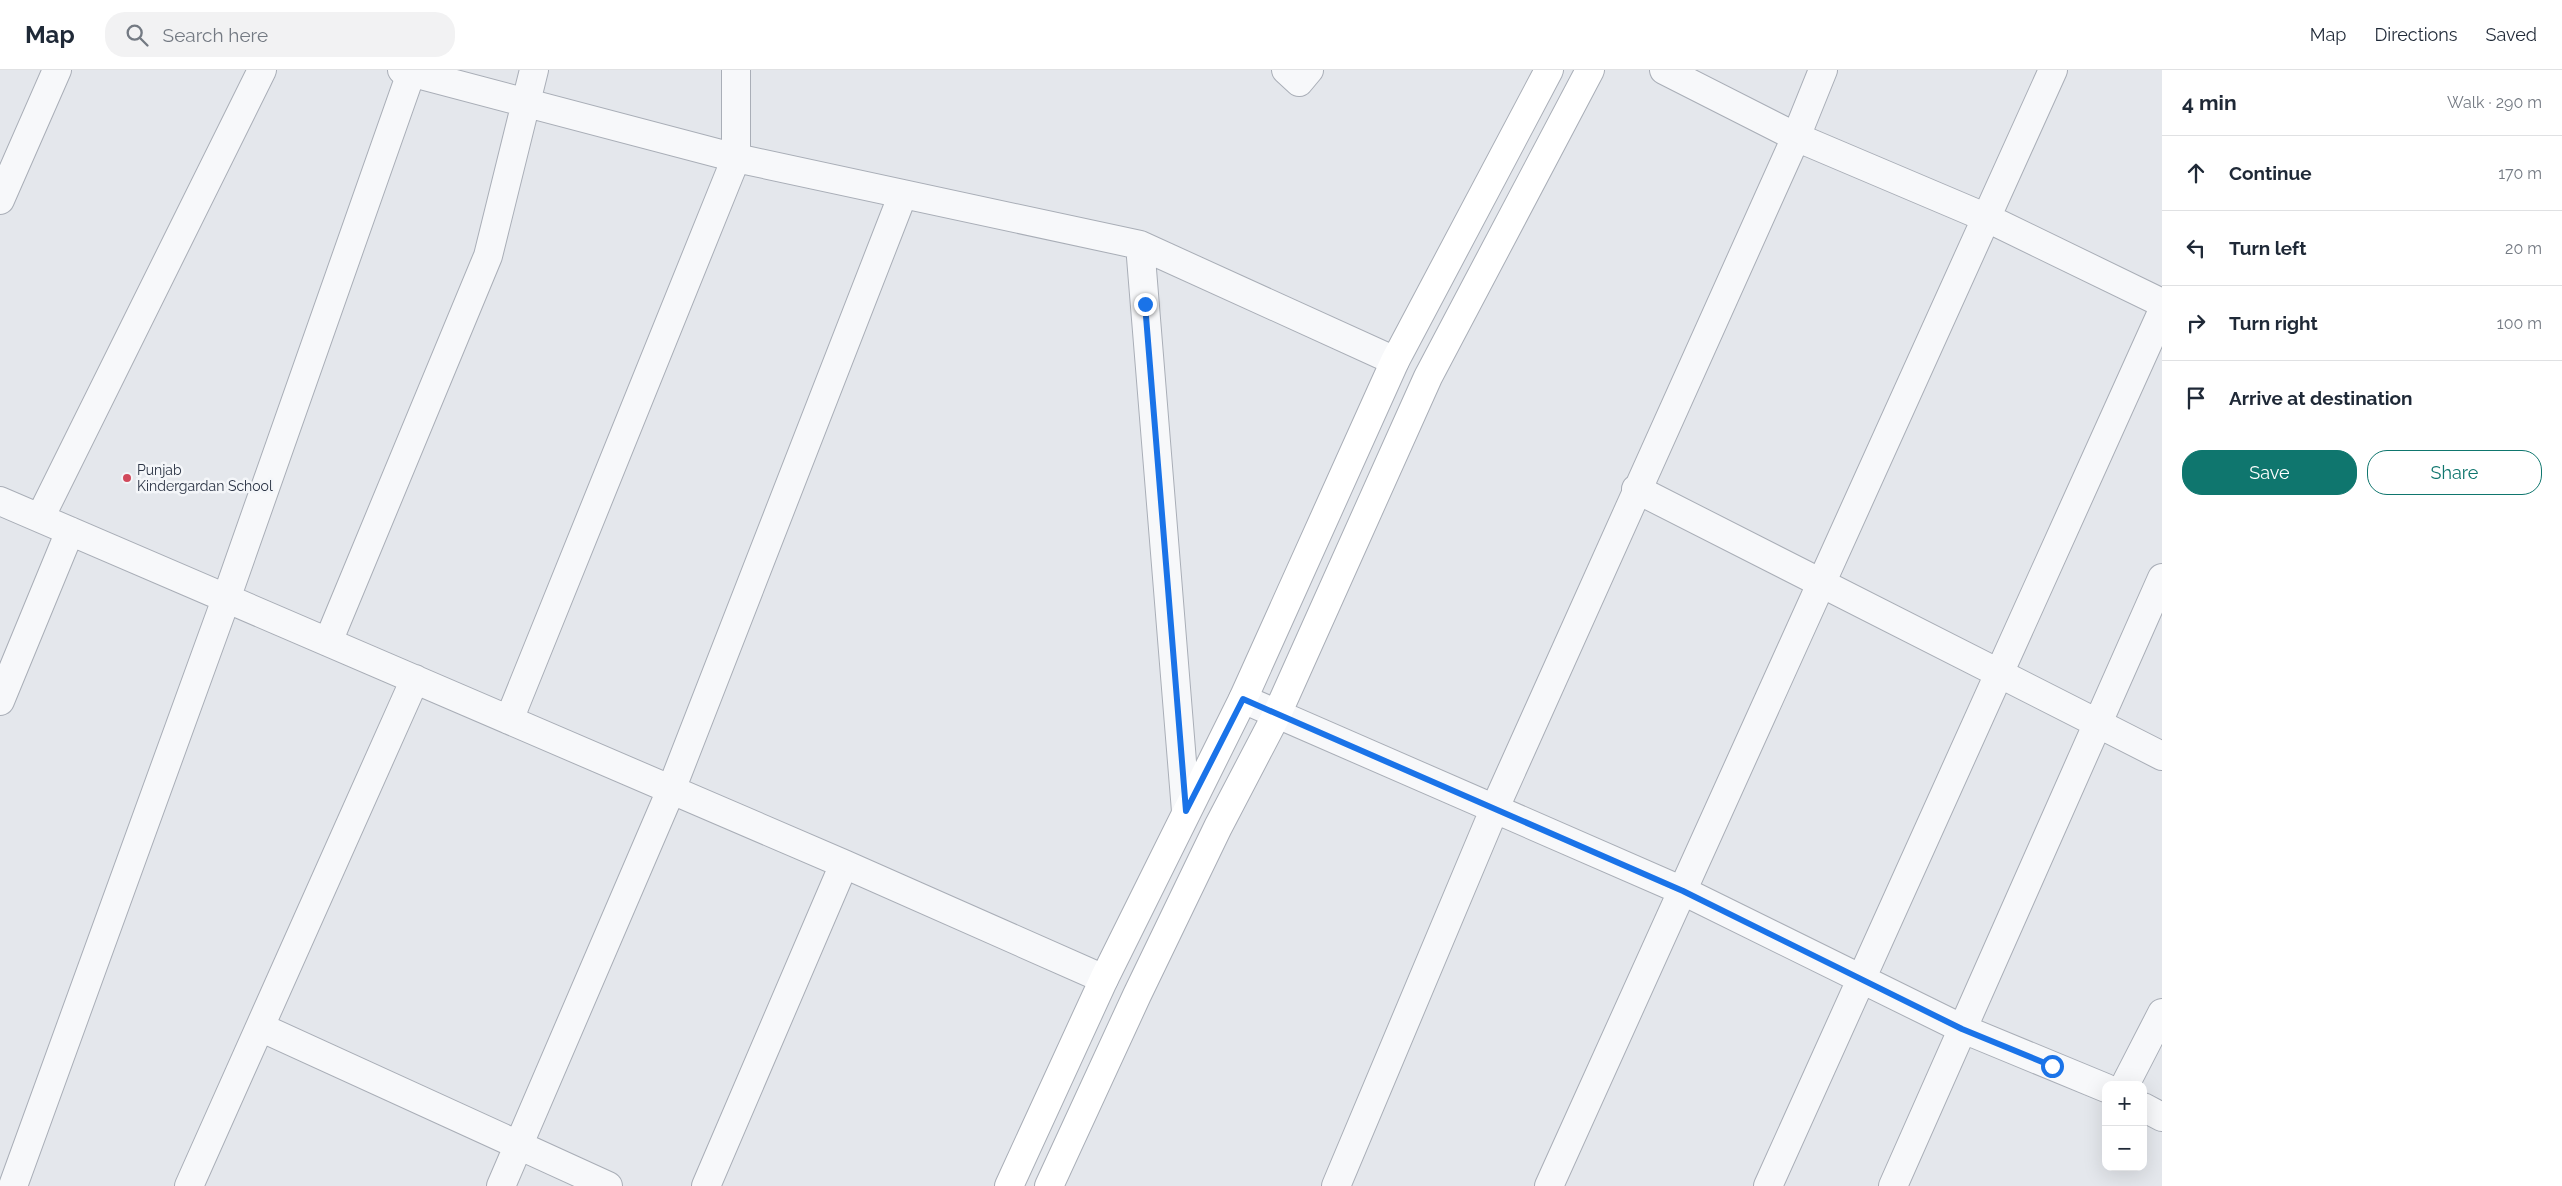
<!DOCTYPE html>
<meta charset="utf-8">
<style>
:root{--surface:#fff;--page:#f2f2f3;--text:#1f2937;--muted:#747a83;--line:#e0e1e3;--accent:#0f766e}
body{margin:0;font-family:Raleway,sans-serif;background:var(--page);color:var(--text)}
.controls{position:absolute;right:15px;bottom:15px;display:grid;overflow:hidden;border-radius:10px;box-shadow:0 5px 20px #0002}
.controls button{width:45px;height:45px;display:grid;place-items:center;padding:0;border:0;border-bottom:1px solid var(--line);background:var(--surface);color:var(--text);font:25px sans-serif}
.stop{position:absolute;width:15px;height:15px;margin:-11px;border:4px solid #1a73e8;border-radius:50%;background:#fff}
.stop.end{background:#1a73e8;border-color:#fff;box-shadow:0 1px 5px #0008}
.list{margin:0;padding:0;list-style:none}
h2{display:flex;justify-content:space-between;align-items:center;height:65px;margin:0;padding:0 20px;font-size:21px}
h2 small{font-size:16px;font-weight:400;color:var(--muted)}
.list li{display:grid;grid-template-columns:32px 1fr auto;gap:15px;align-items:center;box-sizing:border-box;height:75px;padding:0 20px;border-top:1px solid var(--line)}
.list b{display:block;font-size:19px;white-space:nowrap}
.list em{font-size:16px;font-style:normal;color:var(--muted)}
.actions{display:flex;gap:10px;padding:15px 20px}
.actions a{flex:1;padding:11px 0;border:1px solid var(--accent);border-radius:20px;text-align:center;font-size:18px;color:var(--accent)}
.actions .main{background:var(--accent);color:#fff}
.icon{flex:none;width:28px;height:28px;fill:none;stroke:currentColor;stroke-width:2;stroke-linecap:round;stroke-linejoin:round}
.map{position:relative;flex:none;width:2162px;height:1116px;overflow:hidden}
header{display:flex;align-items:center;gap:30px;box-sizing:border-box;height:70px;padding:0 25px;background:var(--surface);border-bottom:1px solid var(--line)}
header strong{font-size:24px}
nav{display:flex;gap:28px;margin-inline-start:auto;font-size:18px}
.search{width:350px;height:45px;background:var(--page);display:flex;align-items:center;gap:12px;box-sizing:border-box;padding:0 18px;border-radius:20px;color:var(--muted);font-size:19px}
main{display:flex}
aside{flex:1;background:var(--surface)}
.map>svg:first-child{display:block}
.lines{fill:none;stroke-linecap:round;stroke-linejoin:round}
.street-casing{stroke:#a9aeb7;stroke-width:30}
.secondary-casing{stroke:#a9aeb7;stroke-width:30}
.street{stroke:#f7f8fa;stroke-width:28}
.secondary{stroke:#fff;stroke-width:28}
.route{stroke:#1a73e8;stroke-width:6}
.poi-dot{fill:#d1495b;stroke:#f4f6f9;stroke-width:2}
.labels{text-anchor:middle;stroke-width:5;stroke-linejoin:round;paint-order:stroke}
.poi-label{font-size:14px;fill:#2b3445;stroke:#f4f6f9;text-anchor:start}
</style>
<header>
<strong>Map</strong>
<div class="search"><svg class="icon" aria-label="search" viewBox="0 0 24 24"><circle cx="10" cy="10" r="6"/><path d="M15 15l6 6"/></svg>Search here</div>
<nav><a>Map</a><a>Directions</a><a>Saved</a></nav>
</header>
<main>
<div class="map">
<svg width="2162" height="1116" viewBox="0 0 2162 1116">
<rect width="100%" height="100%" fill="#e4e7ec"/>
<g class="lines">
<g class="street-casing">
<path id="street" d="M 402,0 L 736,88 L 1140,175 L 1395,291
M 1286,0 L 1299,12 L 1309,0
M 1664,0 L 1796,67 L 1987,148 L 2162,233
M 0,130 L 57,0
M 1140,175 L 1186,741
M 1636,419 L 2162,686
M 0,431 L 844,794 L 1104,909
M 40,448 L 262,0
M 328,572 L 488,186 L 534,0
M 1243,629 L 1683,821 L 1963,959 L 2106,1018
M 0,631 L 70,461
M 509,650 L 736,88 L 736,0
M 260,957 L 608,1116
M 2125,1015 L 2162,943
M 2143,1037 L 2162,1047
M 13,1116 L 226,529 L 411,3
M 189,1116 L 415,609
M 501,1116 L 671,720 L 903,124
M 706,1116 L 844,794
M 1336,1116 L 1494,740 L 1796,67 L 1823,0
M 1549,1116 L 2053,0
M 1768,1116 L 2162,242
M 1893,1116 L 2162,508"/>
</g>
<g class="secondary-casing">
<path id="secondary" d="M 1009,1116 L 1104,909 L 1243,629 L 1395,291 L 1549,0
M 1049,1116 L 1137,925 L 1218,757 L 1277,644 L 1428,307 L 1590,0"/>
</g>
<use href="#street" class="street"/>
<use href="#secondary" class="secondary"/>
</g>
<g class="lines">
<path class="route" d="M 1145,234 L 1186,741 L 1243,629 L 1683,821 L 1962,959 L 2052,996"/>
</g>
<circle class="poi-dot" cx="127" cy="408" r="5"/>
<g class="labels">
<g class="poi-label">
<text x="137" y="405">Punjab<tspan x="137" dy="16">Kindergardan School</tspan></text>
</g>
</g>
</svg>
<div class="controls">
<button>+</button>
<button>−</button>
</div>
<div class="stop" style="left:2052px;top:996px"></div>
<div class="stop end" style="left:1145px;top:234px"></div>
</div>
<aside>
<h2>4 min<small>Walk · 290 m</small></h2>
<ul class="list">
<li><svg class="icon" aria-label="ahead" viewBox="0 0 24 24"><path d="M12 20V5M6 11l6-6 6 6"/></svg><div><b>Continue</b></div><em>170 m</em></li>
<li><svg class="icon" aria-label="left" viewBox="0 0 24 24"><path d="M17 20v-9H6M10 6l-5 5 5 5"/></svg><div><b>Turn left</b></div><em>20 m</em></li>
<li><svg class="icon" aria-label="right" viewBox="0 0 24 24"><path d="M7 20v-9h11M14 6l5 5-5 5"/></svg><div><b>Turn right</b></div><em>100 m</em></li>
<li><svg class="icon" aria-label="arrive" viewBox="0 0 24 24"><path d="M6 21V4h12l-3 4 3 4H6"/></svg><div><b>Arrive at destination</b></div></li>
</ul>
<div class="actions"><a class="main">Save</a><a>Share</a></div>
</aside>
</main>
